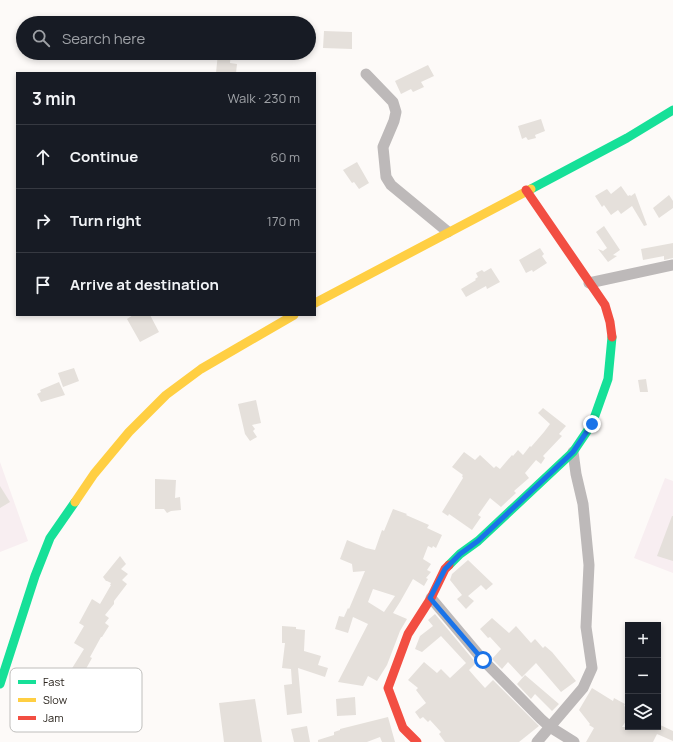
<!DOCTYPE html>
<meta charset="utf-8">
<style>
:root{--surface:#171b24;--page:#242831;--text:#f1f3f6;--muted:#9ea1a6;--line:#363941}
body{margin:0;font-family:Manrope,sans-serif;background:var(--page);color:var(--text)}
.controls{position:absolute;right:12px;bottom:12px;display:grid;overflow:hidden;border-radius:0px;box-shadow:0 2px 6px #0003}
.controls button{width:36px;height:36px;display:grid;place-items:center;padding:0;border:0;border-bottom:1px solid var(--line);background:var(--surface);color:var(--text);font:20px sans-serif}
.stop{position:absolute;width:12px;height:12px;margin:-9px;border:3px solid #1a73e8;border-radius:50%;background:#fff}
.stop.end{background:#1a73e8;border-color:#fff;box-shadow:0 1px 4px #0008}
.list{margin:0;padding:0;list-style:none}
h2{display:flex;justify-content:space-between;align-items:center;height:52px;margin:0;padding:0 16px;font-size:17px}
h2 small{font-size:13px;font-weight:400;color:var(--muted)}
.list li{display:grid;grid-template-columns:26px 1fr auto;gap:12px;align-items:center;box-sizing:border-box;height:64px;padding:0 16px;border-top:1px solid var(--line)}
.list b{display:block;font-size:15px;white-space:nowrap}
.list em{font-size:13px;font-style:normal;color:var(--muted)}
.icon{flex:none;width:22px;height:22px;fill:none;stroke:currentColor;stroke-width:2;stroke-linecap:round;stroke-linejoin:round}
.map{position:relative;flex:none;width:673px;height:742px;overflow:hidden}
.search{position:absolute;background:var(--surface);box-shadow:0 2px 6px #0003;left:16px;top:16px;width:300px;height:44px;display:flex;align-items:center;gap:10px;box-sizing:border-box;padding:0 14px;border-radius:22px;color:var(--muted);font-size:15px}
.panel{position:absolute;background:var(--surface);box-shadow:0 2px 6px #0003;left:16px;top:72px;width:300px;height:244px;border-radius:0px}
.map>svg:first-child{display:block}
.education{fill:#f8eef1}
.building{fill:#e5e0db;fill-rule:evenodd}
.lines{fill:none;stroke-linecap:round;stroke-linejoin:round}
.street{stroke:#bdb9b9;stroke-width:11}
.fast{stroke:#16e098;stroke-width:9}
.slow{stroke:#ffcf43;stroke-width:9}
.jam{stroke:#f24e42;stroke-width:9}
.route{stroke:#1a73e8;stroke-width:5}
.key{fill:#fff;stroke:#bfbebc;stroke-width:1}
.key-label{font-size:11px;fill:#2b251e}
</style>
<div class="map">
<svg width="673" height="742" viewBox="0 0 673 742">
<rect width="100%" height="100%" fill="#fdfaf8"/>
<path class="education" d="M 0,462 L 28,541 L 0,552 Z
M 665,478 L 673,481 L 673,573 L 634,558 Z"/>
<path class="building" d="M 324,31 L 352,32 L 352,49 L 323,48 Z
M 218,53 L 231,53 L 230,63 L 237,64 L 236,73 L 216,73 Z
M 428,65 L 434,76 L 421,82 L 424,87 L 413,92 L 411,89 L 401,94 L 395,81 Z
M 541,119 L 545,131 L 535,135 L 536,138 L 528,140 L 526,137 L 522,139 L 518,126 Z
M 357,162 L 369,183 L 359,189 L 354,182 L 352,183 L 343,170 Z
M 621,186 L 628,196 L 630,195 L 631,196 L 635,193 L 647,225 L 644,226 L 632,206 L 621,214 L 618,210 L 611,215 L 604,205 L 602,207 L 595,196 L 607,189 L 611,194 Z
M 669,195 L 673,201 L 673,208 L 659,218 L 653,208 Z
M 604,226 L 620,250 L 613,255 L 617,256 L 608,262 L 598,249 L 603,251 L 607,248 L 596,232 Z
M 673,243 L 673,258 L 664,260 L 664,256 L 643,260 L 641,249 Z
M 540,248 L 544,254 L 542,256 L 547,263 L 533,272 L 532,270 L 526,273 L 519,260 Z
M 491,268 L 500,282 L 487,289 L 486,286 L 466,297 L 461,289 L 476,280 L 475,279 L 478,277 L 476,273 L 482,270 L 484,272 Z
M 133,315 L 150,315 L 159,332 L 140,342 L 127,319 Z
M 74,368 L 79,381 L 63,387 L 58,373 Z
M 646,379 L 648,392 L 640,392 L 638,380 Z
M 59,382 L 65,395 L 41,402 L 37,394 L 41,392 L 40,390 Z
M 256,400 L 261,423 L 252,425 L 255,429 L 253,431 L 257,437 L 250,441 L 245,434 L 238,404 Z
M 543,408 L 566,426 L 559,434 L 562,436 L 543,456 L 545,458 L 541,464 L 536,460 L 525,473 L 529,478 L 514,491 L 516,493 L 501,507 L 490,498 L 478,515 L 481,517 L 472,530 L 449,514 L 448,516 L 442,512 L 463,478 L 462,476 L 463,475 L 452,467 L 464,452 L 475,460 L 480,455 L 494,468 L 496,466 L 500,469 L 512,455 L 513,456 L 518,450 L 523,455 L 530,446 L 531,447 L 544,432 L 550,424 L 538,413 Z
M 155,479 L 176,480 L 175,498 L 180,497 L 181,510 L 171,511 L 167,513 L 164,509 L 155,509 Z
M 0,486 L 10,502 L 0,508 Z
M 393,509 L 407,514 L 406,515 L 429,525 L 427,528 L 442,535 L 436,548 L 433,546 L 432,548 L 428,546 L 423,559 L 431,564 L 427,570 L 431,572 L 426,578 L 428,579 L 424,586 L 413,579 L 400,602 L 393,613 L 407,619 L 400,631 L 387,665 L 377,681 L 368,676 L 363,686 L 338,682 L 368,624 L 353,617 L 348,633 L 335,629 L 339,616 L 344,617 L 348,608 L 349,609 L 365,571 L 353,572 L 352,564 L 340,559 L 347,540 L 366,548 L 375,550 L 382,530 L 384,531 ZM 373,589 L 395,596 L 384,612 L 368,602 Z
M 672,516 L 673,516 L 673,561 L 657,556 Z
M 120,556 L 126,564 L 121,569 L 128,574 L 122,580 L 127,584 L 114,601 L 114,604 L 105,615 L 109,618 L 105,623 L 109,626 L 102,637 L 101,637 L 90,657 L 92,658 L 82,676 L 71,670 L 84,649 L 74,643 L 84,626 L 79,623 L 92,599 L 100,604 L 111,585 L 110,585 L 111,583 L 107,581 L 106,581 L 103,577 Z
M 468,560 L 493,584 L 486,590 L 481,585 L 468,596 L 474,601 L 466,609 L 457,599 L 462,595 L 450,580 L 452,574 Z
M 435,614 L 476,663 L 469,670 L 475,677 L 485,688 L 493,680 L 539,726 L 519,742 L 445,742 L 439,734 L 441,732 L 430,720 L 428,722 L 423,717 L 420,719 L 415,712 L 426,703 L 416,690 L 418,688 L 408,680 L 424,662 L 437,673 L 441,669 L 450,678 L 466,663 L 441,636 L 422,652 L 415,649 L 420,636 L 433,626 L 428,620 Z
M 492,618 L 509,633 L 516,626 L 531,643 L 535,639 L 543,648 L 545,646 L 552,652 L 576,681 L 561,692 L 536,663 L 522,677 L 508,662 L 502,669 L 492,659 L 501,649 L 490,637 L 488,638 L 480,629 Z
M 282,626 L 296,627 L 296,629 L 305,630 L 304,651 L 321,656 L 318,665 L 328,668 L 325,677 L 298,668 L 302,713 L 287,715 L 284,685 L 292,684 L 291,669 L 282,668 L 285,643 L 282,643 Z
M 525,675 L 559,704 L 552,711 L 535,694 L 531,699 L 517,684 Z
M 592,688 L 613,701 L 614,698 L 625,704 L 624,706 L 628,708 L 628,718 L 622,727 L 658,727 L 658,724 L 673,731 L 673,741 L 657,734 L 653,742 L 586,742 L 594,728 L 589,725 L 590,724 L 579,710 Z
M 355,697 L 356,715 L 337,716 L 336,699 Z
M 255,699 L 262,742 L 224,742 L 219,703 Z
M 388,717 L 395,742 L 382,742 L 380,737 L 367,742 L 318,742 L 318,740 L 334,735 L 334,732 L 340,730 L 340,729 Z
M 307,726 L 310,742 L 294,742 L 291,729 Z"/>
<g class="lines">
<path class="street" d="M 366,74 L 393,102 L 396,112 L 394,121 L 383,147 L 386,177 L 391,185 L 448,232
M 589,283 L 673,265
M 431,598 L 483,660 L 541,719 L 550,727 L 574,742
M 537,742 L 583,688 L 592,668 L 586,627 L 589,565 L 583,504 L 576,474 L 573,452"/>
<path class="fast" d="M 531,189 L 627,138 L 673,110
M 449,565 L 460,554 L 478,541 L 573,452 L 592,424 L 608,379 L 612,337
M 0,684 L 35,576 L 50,538 L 75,502"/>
<path class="slow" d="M 315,303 L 531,189
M 75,502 L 94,474 L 129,432 L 166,395 L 201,369 L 294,315"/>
<path class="jam" d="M 526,190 L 605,305 L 610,322 L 612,337
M 417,742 L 403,728 L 388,688 L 408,634 L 431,598 L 445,569 L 449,565"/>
</g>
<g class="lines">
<path class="route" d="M 483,660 L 430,598 L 445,569 L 460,554 L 478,541 L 573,452 L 592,424"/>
</g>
<rect x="10" y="668" width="132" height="64" rx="6" class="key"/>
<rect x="18" y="680" width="18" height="4" fill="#16e098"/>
<rect x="18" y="698" width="18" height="4" fill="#ffcf43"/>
<rect x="18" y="716" width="18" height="4" fill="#f24e42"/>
<g class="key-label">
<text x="43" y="686">Fast</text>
<text x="43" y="704">Slow</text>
<text x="43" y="722">Jam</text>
</g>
</svg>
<div class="controls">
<button>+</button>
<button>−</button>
<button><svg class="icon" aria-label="layers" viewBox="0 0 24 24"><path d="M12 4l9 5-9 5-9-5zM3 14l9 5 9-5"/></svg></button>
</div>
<div class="stop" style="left:483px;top:660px"></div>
<div class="stop end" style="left:592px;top:424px"></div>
<div class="search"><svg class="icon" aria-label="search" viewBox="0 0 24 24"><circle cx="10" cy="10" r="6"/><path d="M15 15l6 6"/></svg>Search here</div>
<section class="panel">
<h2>3 min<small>Walk · 230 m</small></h2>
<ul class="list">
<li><svg class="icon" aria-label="ahead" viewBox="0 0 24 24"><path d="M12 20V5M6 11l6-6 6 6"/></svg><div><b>Continue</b></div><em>60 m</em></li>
<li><svg class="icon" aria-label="right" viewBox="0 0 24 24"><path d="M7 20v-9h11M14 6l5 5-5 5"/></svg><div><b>Turn right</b></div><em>170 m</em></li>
<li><svg class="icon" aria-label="arrive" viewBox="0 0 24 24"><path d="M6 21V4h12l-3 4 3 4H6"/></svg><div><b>Arrive at destination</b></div></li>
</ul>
</section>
</div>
